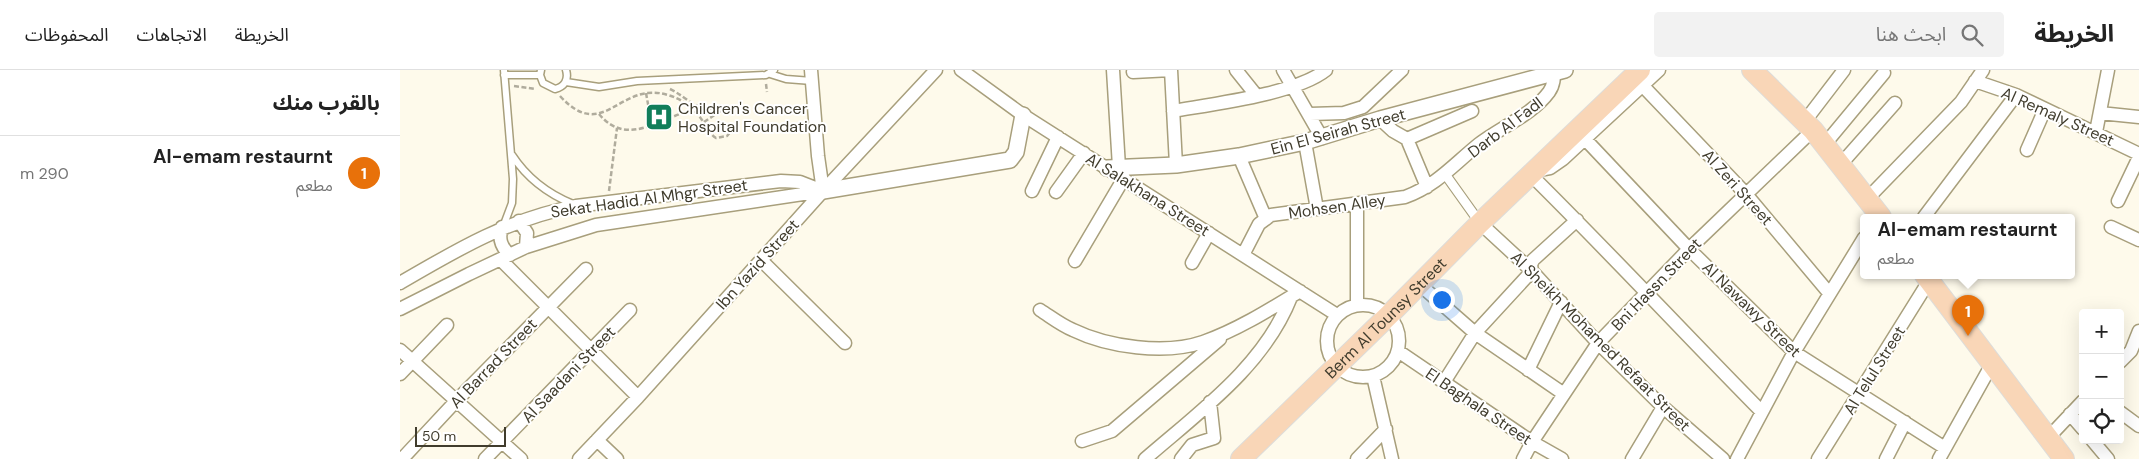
<!DOCTYPE html>
<html lang="ar">
<meta charset="utf-8">
<style>
:root{--surface:#fff;--page:#f2f2f2;--text:#222;--muted:#767676;--line:#e0e0e0;--accent:#117e5a}
body{margin:0;font-family:"DM Sans","Noto Sans Arabic",sans-serif;background:var(--page);color:var(--text);direction:rtl}
.controls{position:absolute;right:15px;bottom:15px;display:grid;overflow:hidden;border-radius:5px;box-shadow:0 5px 20px #0002}
.controls button{width:45px;height:45px;display:grid;place-items:center;padding:0;border:0;border-bottom:1px solid var(--line);background:var(--surface);color:var(--text);font:25px sans-serif}
.scale{position:absolute;left:15px;bottom:12px;width:91px;box-sizing:border-box;padding-left:5px;border:2px solid #403c2d;border-top:0;font-size:14px;line-height:18px;white-space:nowrap;color:#403c2d;-webkit-text-stroke:4px #fff;paint-order:stroke}
.you{position:absolute;left:1041px;top:229px;width:18px;height:18px;margin:-12px;border:4px solid #fff;border-radius:50%;background:#1a73e8;box-shadow:0 0 0 8px #1a73e833}
.badge{display:grid;place-items:center;width:32px;height:32px;border-radius:50%;background:var(--accent);color:#fff;font-size:16px;font-weight:700}
.pin{position:absolute;translate:-50% -41px;filter:drop-shadow(0 1px 2px #0008)}
.pin::after{content:'';position:absolute;top:26px;width:18px;height:15px;background:inherit;clip-path:polygon(0 0,100% 0,50% 100%)}
.popup{position:absolute;left:1460px;top:144px;width:215px;height:65px;box-sizing:border-box;display:grid;place-content:center;border-radius:5px;background:var(--surface);filter:drop-shadow(0 1px 4px #0005);font-size:16px;white-space:nowrap;color:var(--muted)}
.popup b{font-size:19px;color:var(--text)}
.popup::after{content:'';position:absolute;left:50%;top:100%;margin-left:-10px;border:10px solid transparent;border-top-color:var(--surface)}
.list{margin:0;padding:0;list-style:none}
h2{display:flex;justify-content:space-between;align-items:center;height:65px;margin:0;padding:0 20px;font-size:21px}
h2 small{font-size:16px;font-weight:400;color:var(--muted)}
.list li{display:grid;grid-template-columns:32px 1fr auto;gap:15px;align-items:center;box-sizing:border-box;height:75px;padding:0 20px;border-top:1px solid var(--line)}
.list b{display:block;font-size:19px;white-space:nowrap}
.list p{margin:0;font-size:16px;white-space:nowrap;color:var(--muted)}
.list em{font-size:16px;font-style:normal;color:var(--muted)}
.icon{flex:none;width:28px;height:28px;fill:none;stroke:currentColor;stroke-width:2;stroke-linecap:round;stroke-linejoin:round}
.map{position:relative;flex:none;width:1739px;height:389px;overflow:hidden;direction:ltr}
header{display:flex;align-items:center;gap:30px;box-sizing:border-box;height:70px;padding:0 25px;background:var(--surface);border-bottom:1px solid var(--line)}
header strong{font-size:24px}
nav{display:flex;gap:28px;margin-inline-start:auto;font-size:18px}
.search{width:350px;height:45px;background:var(--page);display:flex;align-items:center;gap:12px;box-sizing:border-box;padding:0 18px;border-radius:5px;color:var(--muted);font-size:19px}
main{display:flex}
aside{flex:1;background:var(--surface)}
.map>svg:first-child{display:block}
.lines{fill:none;stroke-linecap:round;stroke-linejoin:round}
.service-casing{stroke:#a89f7c;stroke-width:9}
.pedestrian-casing{stroke:#a89f7c;stroke-width:11}
.minor-casing{stroke:#a89f7c;stroke-width:15}
.tertiary-casing{stroke:#a89f7c;stroke-width:18}
.primary-casing{stroke:#dddcd9;stroke-width:22}
.path{stroke:#b0ac9d;stroke-width:2.5;stroke-dasharray:5 2.5;stroke-linecap:butt}
.service{stroke:#fff;stroke-width:6}
.pedestrian{stroke:#fff;stroke-width:9}
.minor{stroke:#fff;stroke-width:12}
.tertiary{stroke:#fff;stroke-width:15}
.primary{stroke:#f9d6b7;stroke-width:20}
.labels{text-anchor:middle;stroke-width:4;stroke-linejoin:round;paint-order:stroke}
.poi-label{font-size:16px;fill:#403c2d;stroke:#fff;text-anchor:start}
.street-label{font-size:16px;fill:#403c2d;stroke:#fff}
</style>
<header>
<strong>الخريطة</strong>
<div class="search"><svg class="icon" aria-label="search" viewBox="0 0 24 24"><circle cx="10" cy="10" r="6"/><path d="M15 15l6 6"/></svg>ابحث هنا</div>
<nav><a>الخريطة</a><a>الاتجاهات</a><a>المحفوظات</a></nav>
</header>
<main>
<div class="map">
<svg width="1739" height="389" viewBox="0 0 1739 389">
<rect width="100%" height="100%" fill="#fefaeb"/>
<g class="lines">
<g class="service-casing">
<path id="service" d="M 141,0 L 140,5 L 143,13 L 155,19 C 164,17 169,10 166,0
M 370,4 L 386,9 L 412,11
M 104,5 L 140,5
M 166,12 L 199,17 L 237,11 L 366,5 L 374,0
M 112,85 C 127,108 148,124 173,134
M 103,157 L 112,133 L 113,109 L 104,0"/>
</g>
<g class="pedestrian-casing">
<path id="pedestrian" d="M 1045,104 L 1080,153"/>
</g>
<g class="minor-casing">
<path id="minor" d="M 411,0 L 418,86 L 423,121
M 561,0 L 623,45 L 937,245
M 713,0 L 719,97
M 836,0 L 856,25
M 883,0 L 922,68
M 733,2 L 771,0 L 776,95
M 1575,11 L 1616,25 L 1739,84
M 1242,15 L 1346,124 L 1429,223
M 773,41 C 813,34 896,24 926,0
M 1700,43 L 1739,47
M 910,44 L 944,43 L 963,37 L 1002,0
M 980,49 L 993,61 L 1007,69 L 1027,117
M 1405,51 L 1444,0
M 1696,62 L 1708,0
M 1007,69 L 1072,41
M 1185,69 L 1289,179 L 1394,282 L 1545,378
M 905,72 L 917,139
M 1425,74 L 1484,3
M 1627,80 L 1645,39
M 839,86 L 866,149
M 1441,94 L 1495,33
M 1139,100 L 1150,98 L 1163,89 L 1259,0
M 1131,105 C 1209,182 1284,263 1361,341
M 632,121 L 658,67
M 656,122 L 684,83
M 1467,129 L 1561,32 L 1583,0
M 1718,131 L 1739,87
M 1524,147 L 1616,25
M 119,151 L 127,163 L 126,177
M 1080,153 L 1132,201 L 1198,273 L 1263,337 L 1323,389
M 102,157 C 98,169 101,177 110,185
M 1711,157 L 1739,170
M 843,185 L 859,154 L 871,145 L 1005,127 C 1037,115 1053,95 1079,74 C 1101,57 1132,45 1149,22 C 1154,15 1154,8 1154,0
M 101,190 L 238,327
M 361,190 L 445,273
M 675,191 L 724,108
M 792,193 L 809,163
M 0,213 C 58,179 109,149 176,136 L 381,111 L 400,112 L 423,121
M 1019,214 L 1075,263 L 1164,324
M927 271a36 36 0 1 1 72 0a36 36 0 1 1-72 0Z
M 957,235 L 957,134
M 0,239 L 69,204 L 126,177 L 196,155 L 423,121
M 640,240 C 651,247 661,255 673,260 C 708,277 765,285 803,272 C 837,260 869,240 900,221
M 0,280 L 121,389
M 998,281 L 1132,372 L 1162,389
M 1720,292 L 1731,281 L 1739,261
M 1128,300 L 1161,232
M 0,304 L 47,255
M 973,306 L 992,389
M 1044,312 L 1075,263 L 1132,201 L 1131,195 L 1133,190 L 1177,150
M 1720,342 L 1739,356
M 1670,344 L 1683,359
M 1648,368 L 1683,331
M 197,370 L 217,389
M 1692,370 L 1708,389
M 682,371 L 712,361 L 820,269
M 2,389 L 56,331 L 186,199
M 85,389 L 230,240
M 179,389 L 238,327 L 423,121 L 536,0
M 745,389 C 799,342 864,296 891,227
M 781,389 L 792,375 L 814,368 L 810,332
M 957,389 L 986,359
M 1123,389 L 1132,372 L 1198,273 L 1289,179 L 1413,60
M 1232,389 L 1263,337
M 1337,389 L 1394,282 L 1464,168
M 1418,389 L 1529,211
M 1486,389 L 1505,352
M 1539,389 L 1592,294"/>
</g>
<g class="tertiary-casing">
<path id="tertiary" d="M 707,98 L 776,95 L 839,86 L 905,72 L 980,49 L 1165,0
M 423,121 L 610,90 L 616,82 L 623,45"/>
</g>
<g class="primary-casing">
<g id="primary">
<path d="M 1352,0 L 1413,60 L 1481,147"/>
<path d="M 1525,205 L 1664,389"/>
<path id="s1" d="M 841,389 L 989,245 L 1080,153 L 1240,0"/>
</g>
</g>
<path class="path" d="M 366,14 L 367,22
M 114,16 L 136,19
M 270,19 C 289,28 299,46 322,35
M 246,23 L 252,56
M 160,26 C 204,74 219,10 268,25 C 282,29 294,38 302,50 C 307,56 309,64 316,68 L 327,66 L 332,60
M 199,44 C 228,79 262,46 294,40
M 304,52 L 325,38
M 209,121 L 217,58"/>
<use href="#service" class="service"/>
<use href="#pedestrian" class="pedestrian"/>
<use href="#minor" class="minor"/>
<use href="#tertiary" class="tertiary"/>
<use href="#primary" class="primary"/>
</g>
<defs>
<g id="hospital-square" transform="scale(1.4375)"><rect x="-9" y="-9" width="18" height="18" rx="4" fill="#117e5a" stroke="#fff"/><path d="M-5-5h3v3.5h4V-5h3V5h-3V1.5h-4V5h-3Z" fill="#fff"/></g>
</defs>
<g fill-rule="evenodd">
<use href="#hospital-square" x="259" y="47"/>
</g>
<g class="labels">
<g class="poi-label">
<text x="278" y="44">Children's Cancer<tspan x="278" dy="18">Hospital Foundation</tspan></text>
</g>
<g class="street-label">
<text transform="translate(1658 46) rotate(24)" y="6">Al Remaly Street</text>
<text transform="translate(1105 57) rotate(-37)" y="6">Darb Al Fadl</text>
<text transform="translate(938 61) rotate(-15)" y="6">Ein El Seirah Street</text>
<text transform="translate(1338 117) rotate(48)" y="6">Al Zeri Street</text>
<text transform="translate(748 124) rotate(32)" y="6">Al Salakhana Street</text>
<text transform="translate(249 128) rotate(-8)" y="6">Sekat Hadid Al Mhgr Street</text>
<text transform="translate(937 136) rotate(-8)" y="6">Mohsen Alley</text>
<text transform="translate(357 194) rotate(-48)" y="6">Ibn Yazid Street</text>
<text transform="translate(1256 214) rotate(-46)" y="6">Bni Hassn Street</text>
<text transform="translate(1352 239) rotate(44)" y="6">Al Nawawy Street</text>
<text dy="6" stroke="none"><textPath href="#s1" startOffset="202">Berm Al Tounsy Street</textPath></text>
<text transform="translate(1201 271) rotate(45)" y="6">Al Sheikh Mohamed Refaat Street</text>
<text transform="translate(93 293) rotate(-46)" y="6">Al Barrad Street</text>
<text transform="translate(1474 300) rotate(-58)" y="6">Al Telul Street</text>
<text transform="translate(168 304) rotate(-46)" y="6">Al Saadani Street</text>
<text transform="translate(1079 336) rotate(34)" y="6">El Baghala Street</text>
</g>
</g>
</svg>
<div class="controls">
<button>+</button>
<button>−</button>
<button><svg class="icon" aria-label="locate" viewBox="0 0 24 24"><circle cx="12" cy="12" r="6"/><path d="M12 2v4M12 18v4M2 12h4M18 12h4"/></svg></button>
</div>
<div class="scale">50 m</div>
<div class="you"></div>
<div class="pin badge" style="left:1568px;top:266px;background:#e8710a">1</div>
<div class="popup"><b>Al-emam restaurnt</b>مطعم</div>
</div>
<aside>
<h2>بالقرب منك<small></small></h2>
<ul class="list">
<li><span class="badge" style="background:#e8710a">1</span><div><b>Al-emam restaurnt</b><p>مطعم</p></div><em>290 m</em></li>
</ul>
</aside>
</main>
